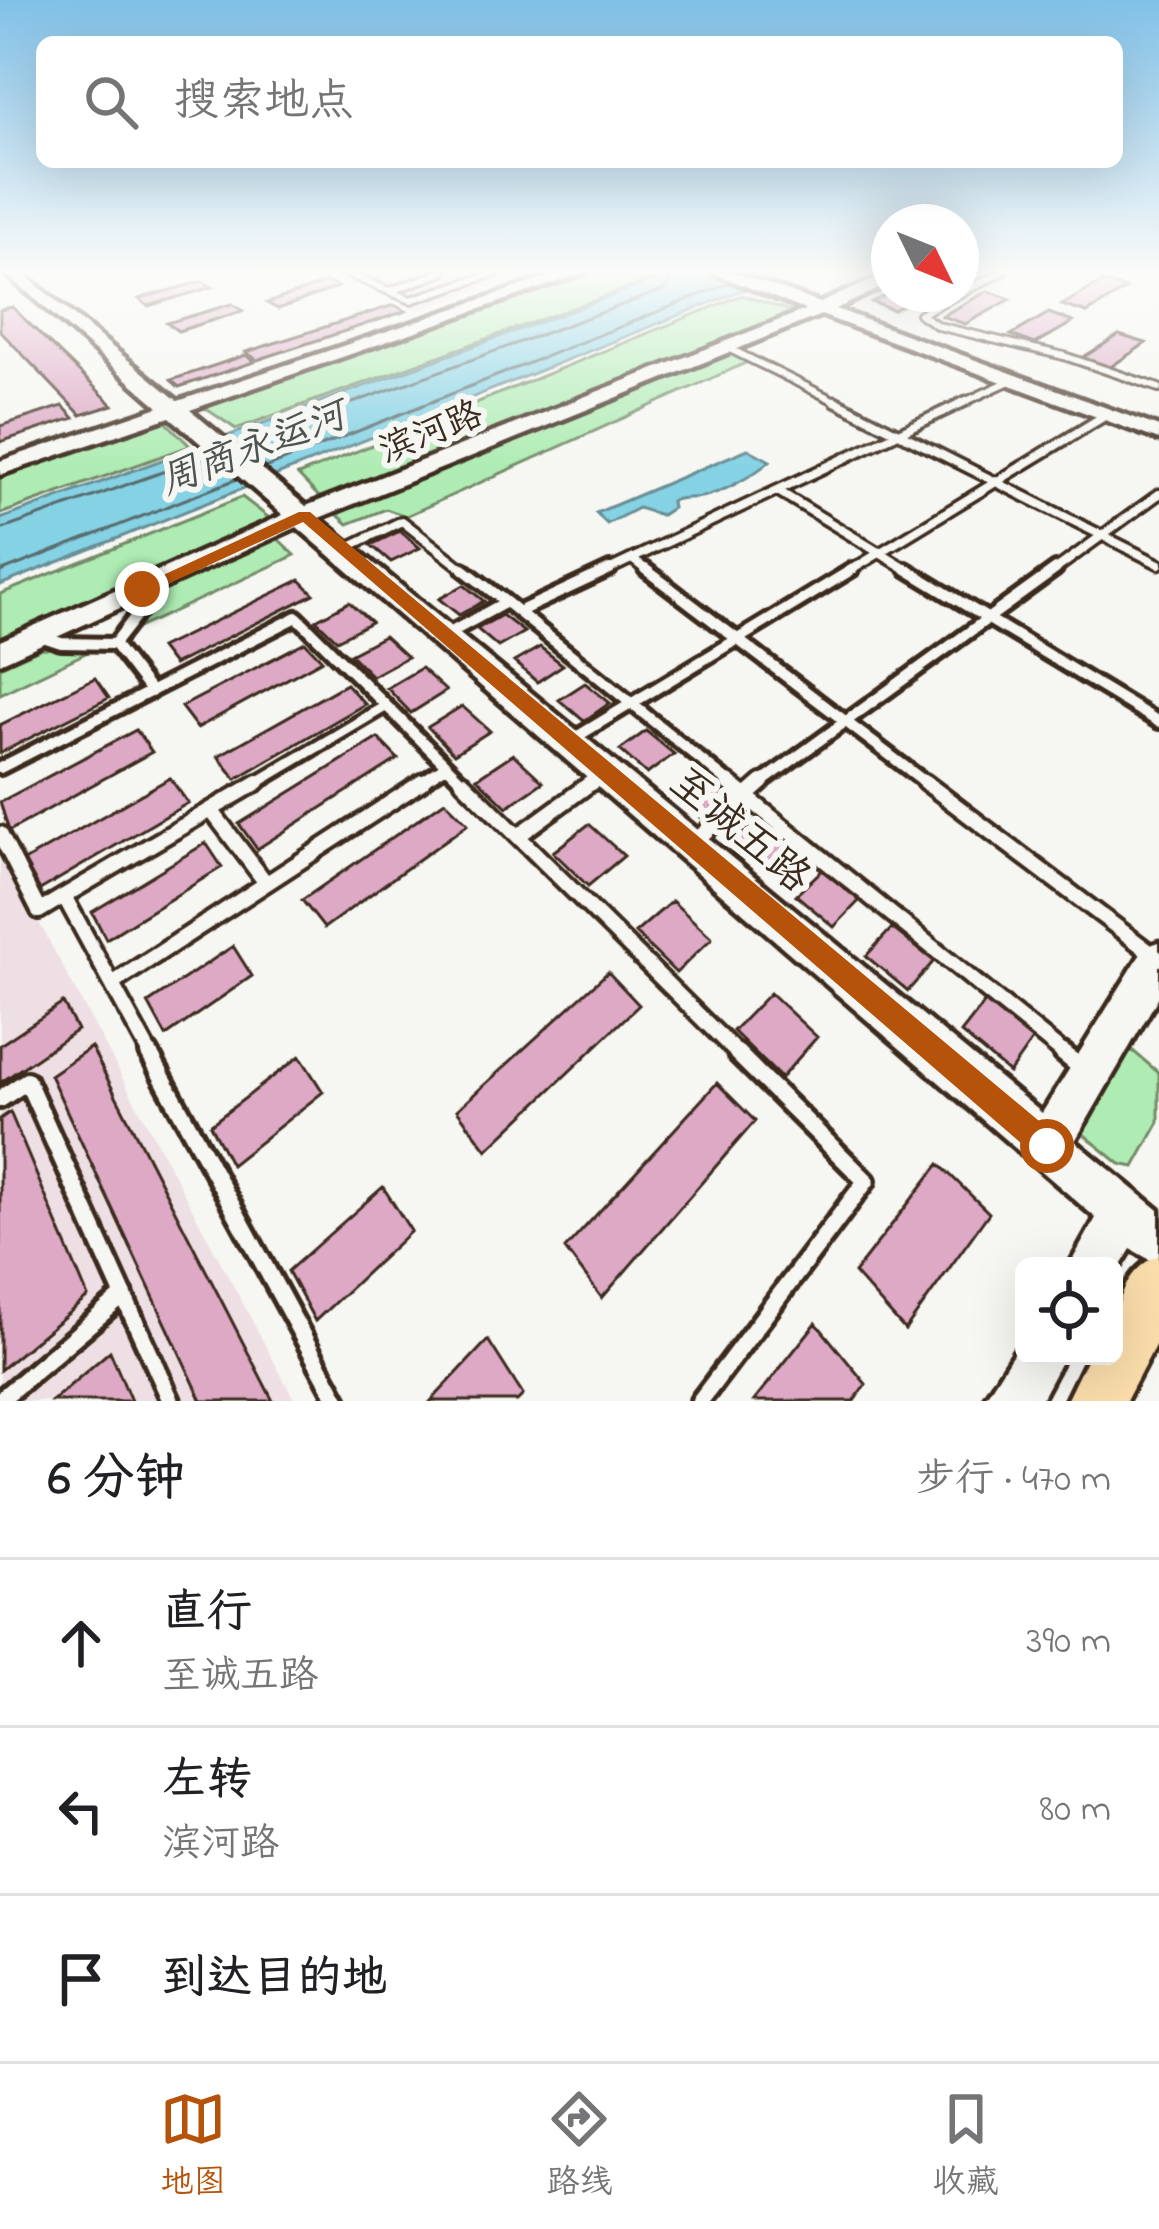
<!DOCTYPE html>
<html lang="zh">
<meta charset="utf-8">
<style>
:root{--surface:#fff;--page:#f2f2f2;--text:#202124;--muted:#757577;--line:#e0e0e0;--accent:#b45309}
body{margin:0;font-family:"Indie Flower","LXGW WenKai TC",sans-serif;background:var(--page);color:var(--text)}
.controls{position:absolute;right:36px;bottom:36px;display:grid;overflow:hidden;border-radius:18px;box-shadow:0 12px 48px #0002}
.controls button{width:108px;height:108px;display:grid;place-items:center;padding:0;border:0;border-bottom:3px solid var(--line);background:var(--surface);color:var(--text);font:60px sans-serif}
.compass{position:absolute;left:871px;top:204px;width:108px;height:108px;border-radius:50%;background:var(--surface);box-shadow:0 12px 48px #0002;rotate:133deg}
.stop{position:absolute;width:36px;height:36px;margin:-27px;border:9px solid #b45309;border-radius:50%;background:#fff}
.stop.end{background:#b45309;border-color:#fff;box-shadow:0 3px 12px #0008}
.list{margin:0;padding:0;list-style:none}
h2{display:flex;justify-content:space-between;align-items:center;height:156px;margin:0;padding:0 48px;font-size:51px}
h2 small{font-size:39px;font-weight:400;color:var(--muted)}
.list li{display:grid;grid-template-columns:78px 1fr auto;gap:36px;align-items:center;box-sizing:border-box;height:168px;padding:0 48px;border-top:3px solid var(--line)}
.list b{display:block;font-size:45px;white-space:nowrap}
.list p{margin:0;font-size:39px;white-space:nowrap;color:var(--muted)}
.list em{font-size:39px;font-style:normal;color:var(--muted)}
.icon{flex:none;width:66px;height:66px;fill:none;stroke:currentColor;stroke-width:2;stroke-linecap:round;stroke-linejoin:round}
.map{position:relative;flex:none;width:1159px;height:1401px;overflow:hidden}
.search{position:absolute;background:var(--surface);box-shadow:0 12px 48px #0002;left:36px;right:36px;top:36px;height:132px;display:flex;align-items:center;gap:30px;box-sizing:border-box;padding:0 42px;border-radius:18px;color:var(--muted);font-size:45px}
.sheet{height:660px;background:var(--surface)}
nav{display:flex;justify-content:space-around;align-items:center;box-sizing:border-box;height:168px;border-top:3px solid var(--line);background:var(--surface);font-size:33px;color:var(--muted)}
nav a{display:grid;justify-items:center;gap:6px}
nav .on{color:var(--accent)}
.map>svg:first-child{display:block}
.built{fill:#eedfe4}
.green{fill:#aeecb3;stroke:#748b68;stroke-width:3}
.water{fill:#85d2e5;stroke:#678f95;stroke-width:3}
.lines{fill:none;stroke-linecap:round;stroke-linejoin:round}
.shore{stroke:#596d6e;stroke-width:3}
.building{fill:#dda9c5;stroke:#3b2a1e;stroke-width:3}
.lane-far4-casing{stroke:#3b2a1e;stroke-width:12}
.lane-far3-casing{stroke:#3b2a1e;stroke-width:15}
.lane-far2-casing{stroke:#3b2a1e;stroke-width:20}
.lane-far1-casing{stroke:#3b2a1e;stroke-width:22}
.lane-casing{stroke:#3b2a1e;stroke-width:26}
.secondary-casing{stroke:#3b2a1e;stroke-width:9}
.primary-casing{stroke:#3b2a1e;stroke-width:9}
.lane-far4{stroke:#f6f6f2;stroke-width:6}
.lane-far3{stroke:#f6f6f2;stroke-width:8}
.lane-far2{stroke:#f6f6f2;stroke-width:10}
.lane-far1{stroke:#f6f6f2;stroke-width:14}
.lane{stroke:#f6f6f2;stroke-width:16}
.secondary{fill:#f6f6f2;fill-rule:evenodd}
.primary{fill:#faddab;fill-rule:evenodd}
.route{fill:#b45309}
.labels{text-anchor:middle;stroke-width:12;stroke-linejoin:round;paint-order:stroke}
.far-street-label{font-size:36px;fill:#3b2a1e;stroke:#f6f6f2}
.far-water-label{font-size:39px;font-style:italic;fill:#4e5450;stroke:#f6f6f2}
.street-label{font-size:42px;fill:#3b2a1e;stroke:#f6f6f2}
</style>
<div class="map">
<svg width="1159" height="1401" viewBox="0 0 1159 1401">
<rect width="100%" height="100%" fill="#f6f6f2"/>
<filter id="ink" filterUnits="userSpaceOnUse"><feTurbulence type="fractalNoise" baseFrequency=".00833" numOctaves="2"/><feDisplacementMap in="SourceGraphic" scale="24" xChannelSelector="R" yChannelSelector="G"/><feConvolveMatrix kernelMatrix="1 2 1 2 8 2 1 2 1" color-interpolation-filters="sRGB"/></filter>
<g filter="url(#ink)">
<path class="built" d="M 330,272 L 533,272 L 417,310 Z
M 0,850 L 48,939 L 295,1401 L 0,1401 Z"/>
<path class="green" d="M 591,272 L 673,272 L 236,429 L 202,406 Z
M 742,295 L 797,313 L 321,499 L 298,475 Z
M 728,351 L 750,361 L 406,516 L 386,509 L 348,524 L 332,510 Z
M 162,418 L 190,446 L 0,514 L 0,474 Z
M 242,497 L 273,521 L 0,642 L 0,594 Z
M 275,536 L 295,555 L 140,627 L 157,589 Z
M 42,648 L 90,651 L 0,694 L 0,667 Z
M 1120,1040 L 1159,1073 L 1159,1122 L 1134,1167 L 1120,1164 L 1076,1128 Z"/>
<path class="water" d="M 677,272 L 788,272 L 0,585 L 0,519 Z
M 748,449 L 770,461 C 753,476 722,493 701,497 C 689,499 682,497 671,501 L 672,508 L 661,515 L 638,508 L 607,524 L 596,513 Z"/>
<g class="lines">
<path class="shore" d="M 237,445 L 666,289 L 675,272
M 265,468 L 730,283
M 0,530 L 210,455
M 0,572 L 237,479"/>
</g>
<path class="building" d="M 202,281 L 212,287 L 148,306 L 139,299 Z
M 327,282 L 338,287 L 278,309 L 267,303 Z
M 1102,282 L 1126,289 L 1087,313 L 1062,305 Z
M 988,291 L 1011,299 L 965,324 L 942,316 Z
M 889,294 L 926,294 L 893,310 L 872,302 Z
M 232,304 L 243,311 L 178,331 L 167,323 Z
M 394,305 L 406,311 L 257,360 L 246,352 Z
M 12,307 L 113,405 L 81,415 L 0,331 L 0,310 Z
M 1049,313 L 1073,322 L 1035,344 L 1011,335 Z
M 1119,335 L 1146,343 L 1109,368 L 1082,358 Z
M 246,355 L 254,362 L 179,387 L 171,380 Z
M 63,406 L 74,418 L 0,442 L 0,426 Z
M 400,531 L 420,548 L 391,562 L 371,545 Z
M 300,580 L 314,594 L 173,665 L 160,648 Z
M 464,585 L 484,601 L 459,615 L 439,599 Z
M 349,602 L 371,622 L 337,640 L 316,620 Z
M 502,615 L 524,632 L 498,647 L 477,629 Z
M 384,636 L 407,657 L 372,676 L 350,654 Z
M 305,642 L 322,660 L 197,728 L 181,707 Z
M 540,647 L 563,665 L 537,682 L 514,662 Z
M 421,668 L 446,691 L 411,713 L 387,688 Z
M 95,678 L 109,698 L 0,753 L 0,725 Z
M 585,683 L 610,703 L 584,721 L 559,700 Z
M 346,684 L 365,704 L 236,779 L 218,756 Z
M 462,706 L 490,731 L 454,754 L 428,727 Z
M 136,730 L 152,752 L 9,831 L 0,802 Z
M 646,731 L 674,754 L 647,774 L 620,750 Z
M 378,738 L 398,759 L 257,849 L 239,824 Z
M 513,754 L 543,782 L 507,807 L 477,778 Z
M 698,771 L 728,796 L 702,818 L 671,792 Z
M 170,778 L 188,803 L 40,890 L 24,861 Z
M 445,801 L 468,824 L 324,928 L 302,900 Z
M 757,819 L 791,846 L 765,870 L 731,842 Z
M 589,824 L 624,856 L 588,886 L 553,852 Z
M 206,843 L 222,867 L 106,939 L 92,912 Z
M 822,870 L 860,900 L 834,927 L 796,895 Z
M 672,901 L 712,938 L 676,973 L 635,933 Z
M 892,928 L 934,961 L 908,991 L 866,956 Z
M 233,946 L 252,976 L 166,1036 L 148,1003 Z
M 608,972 L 639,1005 L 487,1150 L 457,1110 Z
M 770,993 L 817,1037 L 781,1078 L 733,1031 Z
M 986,1001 L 1033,1039 L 1009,1073 L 961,1033 Z
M 63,1003 L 77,1030 L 0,1083 L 0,1045 Z
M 91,1047 L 273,1401 L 202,1401 L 50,1075 Z
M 300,1056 L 323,1092 L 231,1165 L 210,1125 Z
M 717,1083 L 755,1121 L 602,1298 L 565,1249 Z
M 10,1112 L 88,1297 L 0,1370 L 0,1119 Z
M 939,1164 L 989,1213 L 905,1330 L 854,1273 Z
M 383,1187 L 411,1231 L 315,1321 L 288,1271 Z
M 816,1323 L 866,1384 L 854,1401 L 754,1401 Z
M 488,1340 L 523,1395 L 517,1401 L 431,1401 Z
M 110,1351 L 131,1401 L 52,1401 Z"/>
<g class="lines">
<g class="lane-far4-casing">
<path id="lane-far4" d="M 343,272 L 411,300 L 498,272
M 390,291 L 443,272
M 961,293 L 1002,272
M 959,294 L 920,314 L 938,326 L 1064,356 L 1159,388
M 726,347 L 841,404
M 960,404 L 1012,380"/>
</g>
<g class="lane-far3-casing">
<path id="lane-far3" d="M 835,401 L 1159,564
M 778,491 L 911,572
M 344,549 L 402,521 L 467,572
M 632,559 L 649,572
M 604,572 L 966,401
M 848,572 L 1106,415
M 1052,572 L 1159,494"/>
</g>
<g class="lane-far2-casing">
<path id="lane-far2" d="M 463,569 L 506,602
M 645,569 L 929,785
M 906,569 L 1159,722
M 142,589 L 143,607 L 114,644 L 151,692
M 518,612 L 610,569
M 446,635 L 506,602 L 732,785
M 40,636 L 61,643 L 114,644
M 573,739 L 853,569
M 0,768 L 297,617 L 466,785
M 253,785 L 386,706
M 417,785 L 446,766
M 587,785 L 602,774
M 758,785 L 1056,569"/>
</g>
<g class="lane-far1-casing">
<path id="lane-far1" d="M 463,782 L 740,1056
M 728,782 L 1067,1056
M 925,782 L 1159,959
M 211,810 L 266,883
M 0,834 L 39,911 L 64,896 L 151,1056
M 518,836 L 592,782
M 694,842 L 762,782
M 64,896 L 258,782
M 112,984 L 422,782"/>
</g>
<g class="lane-casing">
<path id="lane" d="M 149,1053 L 338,1401
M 1063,1053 L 1084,1070
M 0,1099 L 27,1081 L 171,1401
M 0,1400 L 124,1295
M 700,1401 L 866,1181 L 737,1053"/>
</g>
<g class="secondary-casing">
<path id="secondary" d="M 4,272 L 21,272 L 178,401 L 563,272 L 586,272 L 190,410 L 306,506 L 805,310 L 711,272 L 733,272 L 820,303 L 889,273 L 889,284 L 836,309 L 1159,427 L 1159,440 L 821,315 L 319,518 L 1042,1113 L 1145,947 L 1159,942 L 1159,996 L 1075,1141 L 1159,1210 L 1159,1265 L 1131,1249 L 1114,1277 L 1114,1266 L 1069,1266 L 1096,1218 L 297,527 L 0,663 L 0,641 L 283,515 L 170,417 L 0,475 L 0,461 L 159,407 Z
M 1024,1336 L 1024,1356 L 1064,1356 L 1040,1401 L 983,1401 Z"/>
</g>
<g class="primary-casing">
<path id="primary" d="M 1159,1255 L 1159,1338 L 1126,1401 L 1066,1401 L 1088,1356 L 1114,1356 C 1114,1316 1118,1272 1159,1255 Z"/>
</g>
<use href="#lane-far4" class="lane-far4"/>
<use href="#lane-far3" class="lane-far3"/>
<use href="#lane-far2" class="lane-far2"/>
<use href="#lane-far1" class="lane-far1"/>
<use href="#lane" class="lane"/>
<use href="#secondary" class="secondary"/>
<use href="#primary" class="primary"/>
</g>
</g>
<linearGradient id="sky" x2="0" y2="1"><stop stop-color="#80c0e7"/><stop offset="0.58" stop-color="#fbfbf9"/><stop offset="1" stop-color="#fbfbf9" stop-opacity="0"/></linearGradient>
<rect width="1159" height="468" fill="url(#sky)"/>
<path class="route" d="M 299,512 L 310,512 L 1057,1136 L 1062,1146 L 1057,1157 L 1047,1161 L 1037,1157 L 303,522 L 148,593 L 133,589 Z"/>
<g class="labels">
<g class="far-street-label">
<text transform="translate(430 430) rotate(-22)" y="13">滨河路</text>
</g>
<g class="far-water-label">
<text transform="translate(252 446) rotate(-21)" y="14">周商永运河</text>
</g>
<g class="street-label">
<text transform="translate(742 828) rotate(40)" y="15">至诚五路</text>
</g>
</g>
</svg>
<div class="controls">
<button><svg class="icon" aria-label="locate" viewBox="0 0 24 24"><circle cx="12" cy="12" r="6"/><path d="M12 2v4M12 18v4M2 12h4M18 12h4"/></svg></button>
</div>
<svg class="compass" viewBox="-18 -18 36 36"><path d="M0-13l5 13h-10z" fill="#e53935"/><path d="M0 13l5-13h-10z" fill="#757577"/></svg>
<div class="stop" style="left:1047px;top:1146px"></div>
<div class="stop end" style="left:142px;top:589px"></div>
<div class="search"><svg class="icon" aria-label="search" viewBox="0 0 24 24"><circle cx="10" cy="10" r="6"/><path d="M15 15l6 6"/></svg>搜索地点</div>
</div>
<section class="sheet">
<h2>6 分钟<small>步行 · 470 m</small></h2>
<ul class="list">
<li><svg class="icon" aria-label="ahead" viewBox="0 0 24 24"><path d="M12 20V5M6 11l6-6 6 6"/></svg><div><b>直行</b><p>至诚五路</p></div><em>390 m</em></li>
<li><svg class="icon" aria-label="left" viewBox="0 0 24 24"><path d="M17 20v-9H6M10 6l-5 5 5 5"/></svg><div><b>左转</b><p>滨河路</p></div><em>80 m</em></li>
<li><svg class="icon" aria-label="arrive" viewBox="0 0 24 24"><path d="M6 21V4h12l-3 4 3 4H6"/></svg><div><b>到达目的地</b></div></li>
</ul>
</section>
<nav>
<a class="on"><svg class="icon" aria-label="map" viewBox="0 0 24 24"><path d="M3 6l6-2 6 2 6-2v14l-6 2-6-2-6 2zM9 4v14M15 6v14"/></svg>地图</a>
<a><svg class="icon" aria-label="directions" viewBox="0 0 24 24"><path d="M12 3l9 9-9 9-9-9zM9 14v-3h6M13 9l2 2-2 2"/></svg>路线</a>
<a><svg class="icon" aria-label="saved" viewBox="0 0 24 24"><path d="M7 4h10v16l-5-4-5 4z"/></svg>收藏</a>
</nav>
